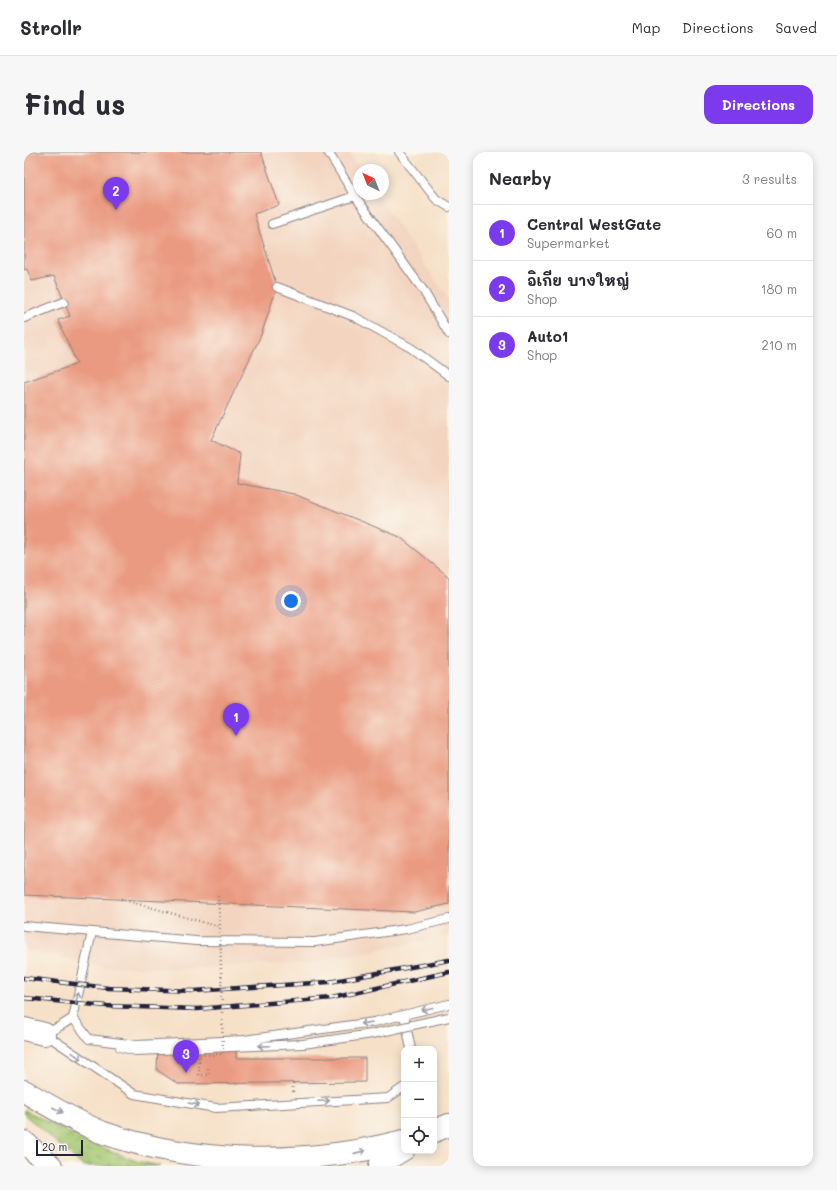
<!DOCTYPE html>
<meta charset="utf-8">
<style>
:root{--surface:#fff;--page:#f7f7f7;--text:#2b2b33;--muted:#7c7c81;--line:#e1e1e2;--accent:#7c3aed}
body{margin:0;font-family:Mali,"Playpen Sans Thai",sans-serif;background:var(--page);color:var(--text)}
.controls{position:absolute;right:12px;bottom:12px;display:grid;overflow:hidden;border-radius:8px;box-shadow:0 2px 10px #0003}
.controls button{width:36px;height:36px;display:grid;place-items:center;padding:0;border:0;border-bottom:1px solid var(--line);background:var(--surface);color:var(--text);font:20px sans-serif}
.compass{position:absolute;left:329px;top:12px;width:36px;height:36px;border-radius:50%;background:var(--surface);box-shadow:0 2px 10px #0003;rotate:317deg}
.scale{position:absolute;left:12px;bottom:10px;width:47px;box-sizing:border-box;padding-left:4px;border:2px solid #22223b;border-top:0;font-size:11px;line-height:14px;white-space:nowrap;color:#22223b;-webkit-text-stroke:3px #fbf7ec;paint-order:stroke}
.you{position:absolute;left:267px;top:449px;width:14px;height:14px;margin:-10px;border:3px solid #fff;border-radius:50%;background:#1a73e8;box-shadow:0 0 0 6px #1a73e833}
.badge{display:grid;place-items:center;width:26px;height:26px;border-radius:50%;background:var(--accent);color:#fff;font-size:13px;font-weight:700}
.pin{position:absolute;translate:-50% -33px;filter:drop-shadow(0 1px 2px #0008)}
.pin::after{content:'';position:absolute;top:21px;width:14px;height:12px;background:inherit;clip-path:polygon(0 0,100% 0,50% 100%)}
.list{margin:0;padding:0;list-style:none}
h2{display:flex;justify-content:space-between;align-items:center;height:52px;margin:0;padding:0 16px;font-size:17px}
h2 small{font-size:13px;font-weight:400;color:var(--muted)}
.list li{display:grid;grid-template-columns:26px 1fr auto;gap:12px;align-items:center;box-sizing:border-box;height:56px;padding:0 16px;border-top:1px solid var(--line)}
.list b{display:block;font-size:15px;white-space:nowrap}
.list p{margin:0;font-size:13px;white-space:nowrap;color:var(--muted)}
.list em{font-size:13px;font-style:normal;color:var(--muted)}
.icon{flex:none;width:22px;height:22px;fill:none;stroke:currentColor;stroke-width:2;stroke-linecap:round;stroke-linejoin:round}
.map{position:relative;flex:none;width:425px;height:1014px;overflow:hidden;border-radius:12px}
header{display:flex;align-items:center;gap:24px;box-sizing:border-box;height:56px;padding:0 20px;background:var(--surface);border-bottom:1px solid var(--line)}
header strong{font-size:19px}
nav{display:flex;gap:22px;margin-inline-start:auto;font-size:14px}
.intro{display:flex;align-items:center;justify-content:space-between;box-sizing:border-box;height:96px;padding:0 24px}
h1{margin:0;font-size:28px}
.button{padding:10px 18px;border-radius:12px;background:var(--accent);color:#fff;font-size:14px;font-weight:700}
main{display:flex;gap:24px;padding:0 24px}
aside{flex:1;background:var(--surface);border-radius:12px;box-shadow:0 2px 10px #0003}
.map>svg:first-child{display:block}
.built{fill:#f3d4bf}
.wetland{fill:url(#wetland-marsh);stroke:#637556}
.building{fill:#ea9a80}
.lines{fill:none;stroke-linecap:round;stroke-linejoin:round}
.lane-casing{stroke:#8c8181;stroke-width:10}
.secondary-casing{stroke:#8c8181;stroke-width:24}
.primary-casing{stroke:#8c8181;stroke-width:24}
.path{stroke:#8c8181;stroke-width:2.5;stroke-dasharray:1 3;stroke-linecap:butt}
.lane{stroke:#fff;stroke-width:8}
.secondary{stroke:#fff;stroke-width:22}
.primary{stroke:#fff;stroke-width:22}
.rail-casing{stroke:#22223b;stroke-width:4.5}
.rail{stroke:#fbf7ec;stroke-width:3;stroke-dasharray:9;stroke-linecap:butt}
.lane-bridge-casing{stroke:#8c8181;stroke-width:10;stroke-linecap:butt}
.path-bridge{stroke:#8c8181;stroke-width:2.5;stroke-dasharray:1 3;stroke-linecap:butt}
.lane-bridge{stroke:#fff;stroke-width:8}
.oneway{stroke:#9c9ca7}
</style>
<header>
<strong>Strollr</strong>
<nav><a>Map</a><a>Directions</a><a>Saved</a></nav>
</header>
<div class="intro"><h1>Find us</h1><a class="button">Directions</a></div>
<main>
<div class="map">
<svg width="425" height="1014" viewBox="0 0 425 1014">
<defs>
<pattern id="wetland-marsh" width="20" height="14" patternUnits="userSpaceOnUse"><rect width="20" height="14" fill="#a4c871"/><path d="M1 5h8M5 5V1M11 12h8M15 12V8" fill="none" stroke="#85a25e"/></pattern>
</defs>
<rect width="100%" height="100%" fill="#fbf7ec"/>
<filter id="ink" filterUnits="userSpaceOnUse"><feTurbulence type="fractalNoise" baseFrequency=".025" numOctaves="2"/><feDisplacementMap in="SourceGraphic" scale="8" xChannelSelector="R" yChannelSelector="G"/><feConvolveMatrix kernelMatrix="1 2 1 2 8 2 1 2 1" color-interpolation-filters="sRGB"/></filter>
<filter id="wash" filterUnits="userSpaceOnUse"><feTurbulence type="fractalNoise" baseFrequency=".012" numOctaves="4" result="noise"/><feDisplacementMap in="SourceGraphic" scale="16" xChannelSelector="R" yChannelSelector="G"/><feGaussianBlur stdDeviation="0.9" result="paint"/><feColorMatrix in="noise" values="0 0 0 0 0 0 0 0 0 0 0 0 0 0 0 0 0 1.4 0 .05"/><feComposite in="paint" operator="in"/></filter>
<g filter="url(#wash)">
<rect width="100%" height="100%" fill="#f6e0c7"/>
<path class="built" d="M 0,0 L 324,0 L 336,18 L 335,42 L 352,42 L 425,148 L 425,784 L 292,810 L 158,817 L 80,814 L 0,798 Z"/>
<path class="wetland" d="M 0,958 L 60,988 L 112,1009 L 136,1014 L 59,1014 L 0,962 Z"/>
<g id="blocks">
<path class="building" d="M 0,0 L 237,0 L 255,53 L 230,62 L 253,135 L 237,183 L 187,288 L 216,302 L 213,331 L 270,342 L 376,385 L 425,425 L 425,752 L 390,760 L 0,743 L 0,230 L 53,212 L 34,168 L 46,164 L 30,124 L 8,129 L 3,117 L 0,118 Z
M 212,892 L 212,906 L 341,906 L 341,930 L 154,932 L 133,918 L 134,895 Z"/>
</g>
</g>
<g filter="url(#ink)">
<use href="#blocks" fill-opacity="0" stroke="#8c8181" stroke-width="1"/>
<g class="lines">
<g class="lane-casing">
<path id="lane" d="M 304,0 L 331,44 L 399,138 L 425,182
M 375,0 L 412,47 L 425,55
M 248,72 L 331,44
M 253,135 L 331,165 L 387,196 L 425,224
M 0,166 L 40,150
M 0,774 L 172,789 L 291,790 L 382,777 L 425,767
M 68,780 L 49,866 L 65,887 L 113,893 L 220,888 L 350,870 L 425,852
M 380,863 L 387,897
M 21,882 L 110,942 L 192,956 L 364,946 L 380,935
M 21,882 L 38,873 L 49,866
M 96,895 L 112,899 L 279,892"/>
</g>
<g class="secondary-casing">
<path id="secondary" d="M 0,877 L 20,882
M 0,990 L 27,1014"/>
</g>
<g class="primary-casing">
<path id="primary" d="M 0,939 C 25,954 51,969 77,980 C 173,1014 282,1014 380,989
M 410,979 L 425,973
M 356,1014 L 365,1006 L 380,997"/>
</g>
<path class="path" d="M 97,747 L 196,775
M 175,910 L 175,923 L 184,923 L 184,913
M 269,931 L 269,940"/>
<use href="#lane" class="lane"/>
<use href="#secondary" class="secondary"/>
<use href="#primary" class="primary"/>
<g class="rail-casing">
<path id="rail" d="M 0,826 L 84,836 L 170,839 L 305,830 L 425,808
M 0,846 L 83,854 L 173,857 L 308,846 L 425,820"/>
</g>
<use href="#rail" class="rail"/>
<g class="lane-bridge-casing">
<path id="lane-bridge" d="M 279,892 L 348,882 L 425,865"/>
</g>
<path class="path-bridge" d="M 175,910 L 175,903 L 199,902 L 196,775 L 194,744"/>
<use href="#lane-bridge" class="lane-bridge"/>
</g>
<defs><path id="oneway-shaft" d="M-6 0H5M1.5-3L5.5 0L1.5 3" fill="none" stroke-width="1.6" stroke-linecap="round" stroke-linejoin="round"/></defs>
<g class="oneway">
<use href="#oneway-shaft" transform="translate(53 846) rotate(-77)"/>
<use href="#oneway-shaft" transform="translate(403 857) rotate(166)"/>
<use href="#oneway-shaft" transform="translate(342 871) rotate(172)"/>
<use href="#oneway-shaft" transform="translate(240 894) rotate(178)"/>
<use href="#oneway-shaft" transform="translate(53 904) rotate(34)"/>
<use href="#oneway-shaft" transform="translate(300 949) rotate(-3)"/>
<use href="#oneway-shaft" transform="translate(170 952) rotate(10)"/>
<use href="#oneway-shaft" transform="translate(34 958) rotate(28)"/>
<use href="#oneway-shaft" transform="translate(336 1000) rotate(-13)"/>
</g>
</g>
</svg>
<div class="controls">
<button>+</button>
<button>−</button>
<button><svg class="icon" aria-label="locate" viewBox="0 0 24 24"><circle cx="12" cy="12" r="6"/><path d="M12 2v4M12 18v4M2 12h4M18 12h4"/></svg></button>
</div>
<svg class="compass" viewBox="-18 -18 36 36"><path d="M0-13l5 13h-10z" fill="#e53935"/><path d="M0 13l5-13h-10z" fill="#7c7c81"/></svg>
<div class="scale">20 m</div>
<div class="you"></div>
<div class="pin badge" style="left:212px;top:584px">1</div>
<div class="pin badge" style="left:92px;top:58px">2</div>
<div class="pin badge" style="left:162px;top:921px">3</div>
</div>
<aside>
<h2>Nearby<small>3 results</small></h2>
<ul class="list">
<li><span class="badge">1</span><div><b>Central WestGate</b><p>Supermarket</p></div><em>60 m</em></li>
<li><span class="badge">2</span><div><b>อิเกีย บางใหญ่</b><p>Shop</p></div><em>180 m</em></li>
<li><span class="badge">3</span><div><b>Auto1</b><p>Shop</p></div><em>210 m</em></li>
</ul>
</aside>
</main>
